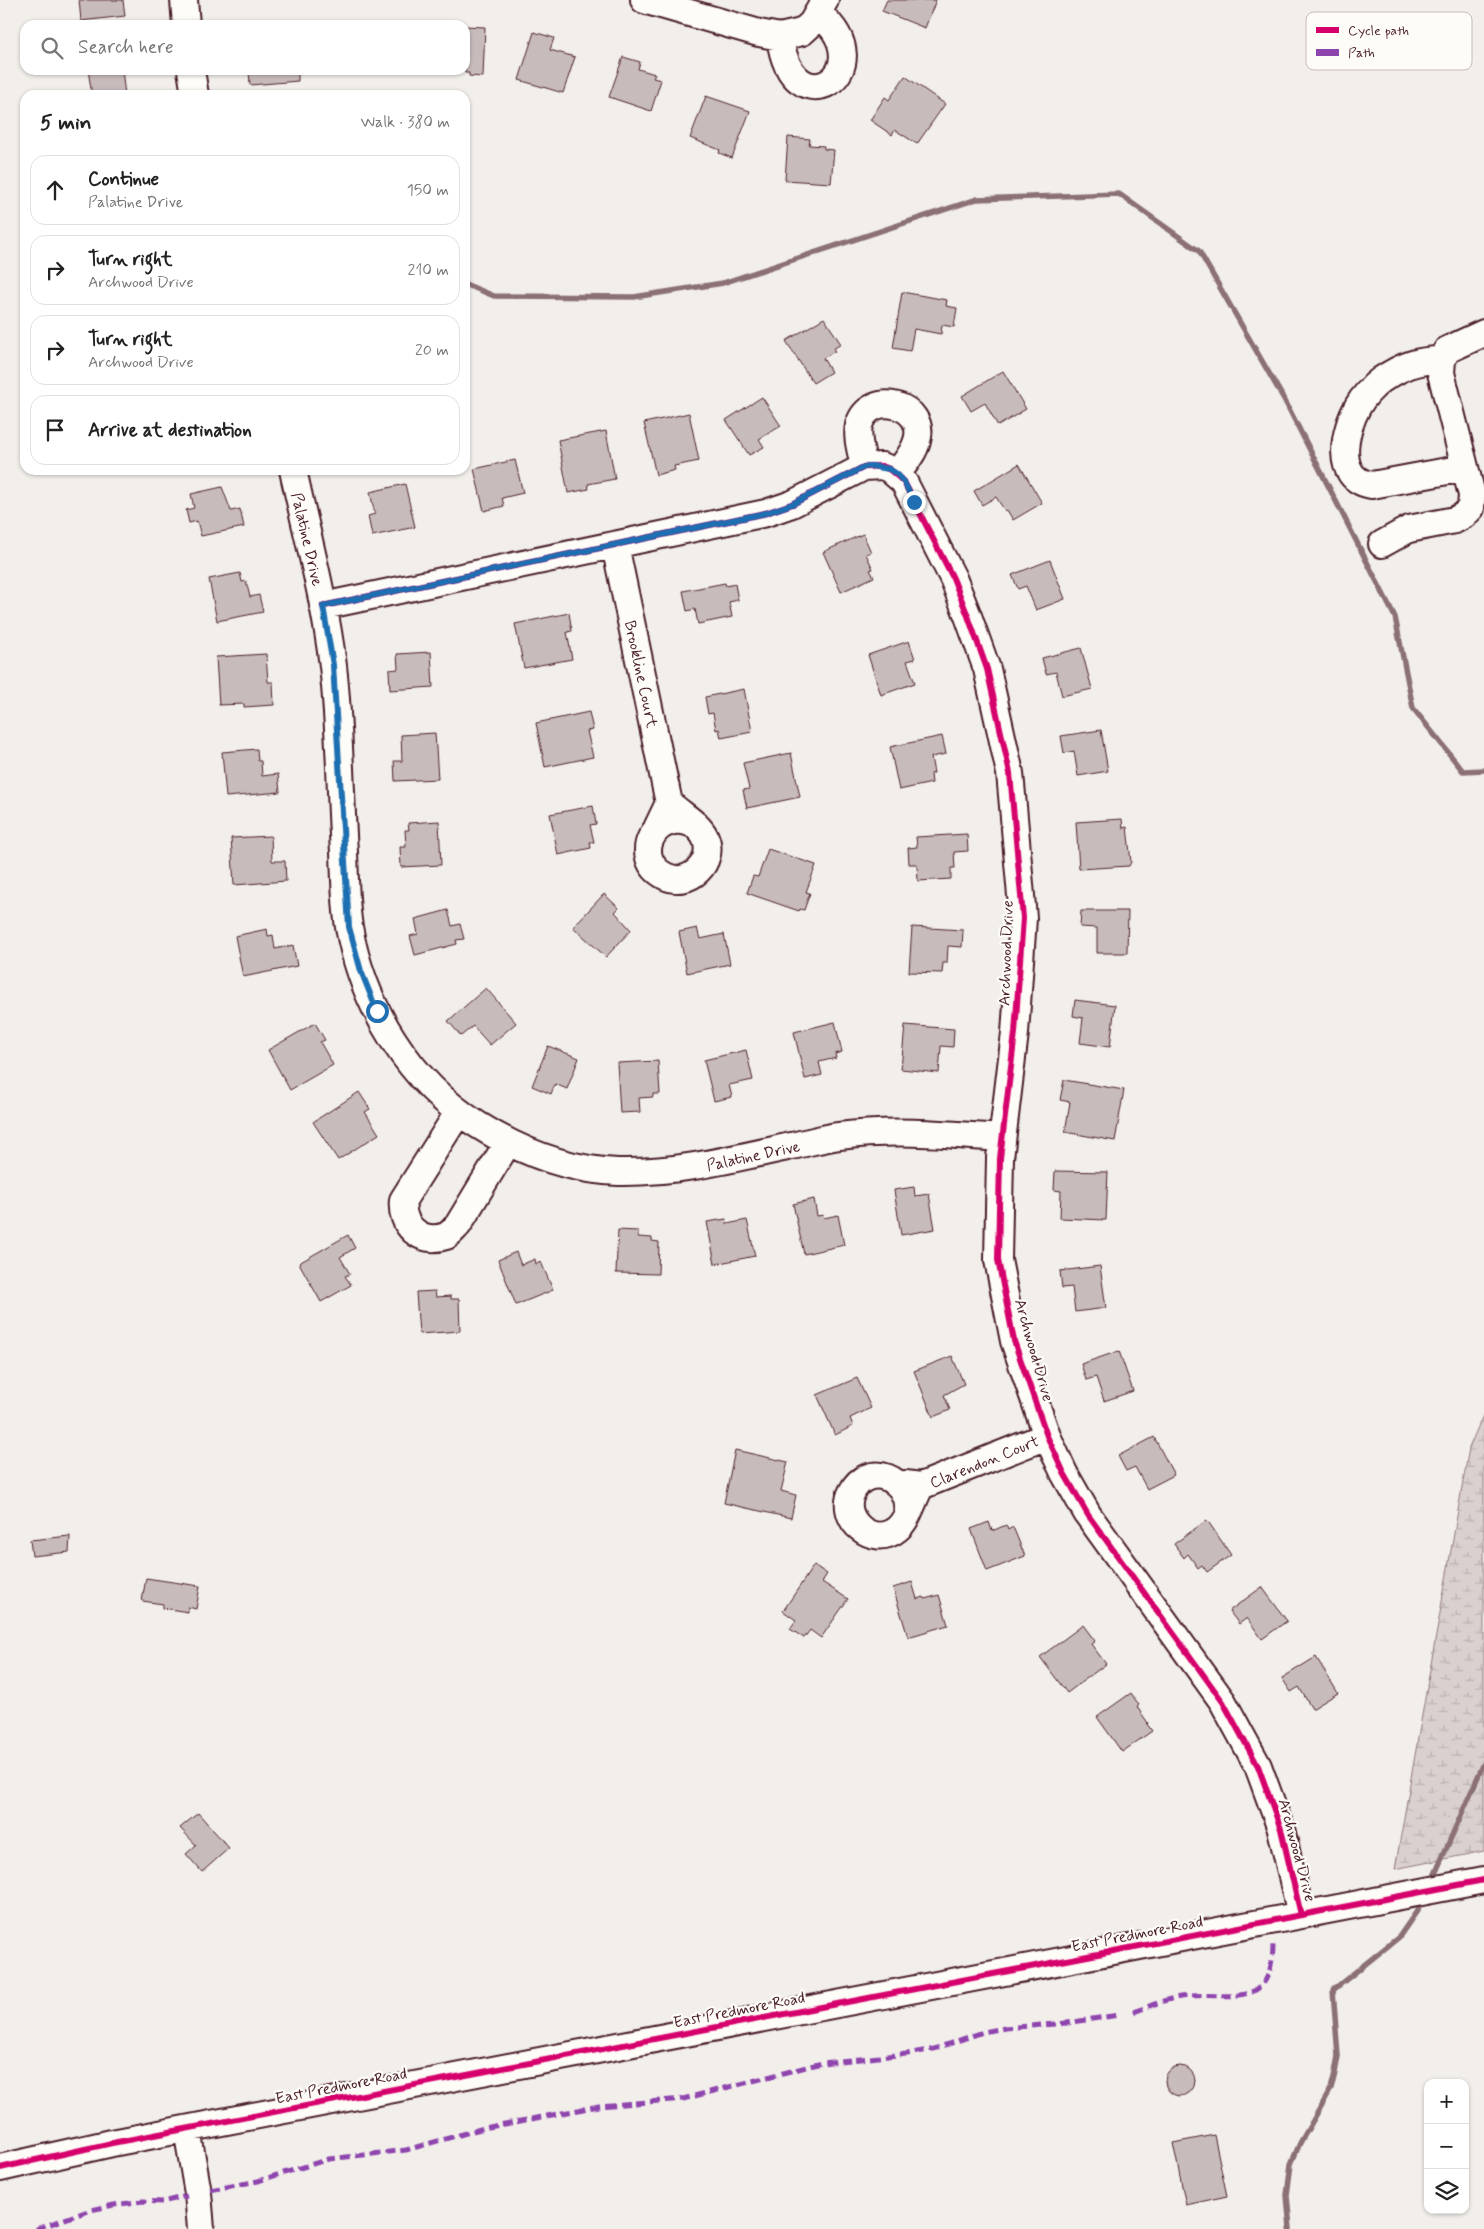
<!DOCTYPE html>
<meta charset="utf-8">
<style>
:root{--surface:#fff;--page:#f2f2f2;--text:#222;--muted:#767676;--line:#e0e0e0}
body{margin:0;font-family:Mynerve,sans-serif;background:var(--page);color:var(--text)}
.controls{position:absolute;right:15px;bottom:15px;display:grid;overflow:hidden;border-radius:10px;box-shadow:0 1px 4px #0004}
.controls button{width:45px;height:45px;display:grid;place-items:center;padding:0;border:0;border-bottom:1px solid var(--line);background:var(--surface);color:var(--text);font:25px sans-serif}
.stop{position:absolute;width:15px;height:15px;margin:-11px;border:4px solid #1f6fb2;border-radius:50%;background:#fff}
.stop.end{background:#1f6fb2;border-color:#fff;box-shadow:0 1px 5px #0008}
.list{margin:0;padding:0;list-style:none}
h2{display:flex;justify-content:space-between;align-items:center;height:65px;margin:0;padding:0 20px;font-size:21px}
h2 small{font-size:16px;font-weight:400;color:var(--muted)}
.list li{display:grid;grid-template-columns:32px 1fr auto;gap:15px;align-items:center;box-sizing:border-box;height:70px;margin:0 10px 10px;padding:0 10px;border:1px solid var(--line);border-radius:15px}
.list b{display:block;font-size:19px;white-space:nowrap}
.list p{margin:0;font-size:16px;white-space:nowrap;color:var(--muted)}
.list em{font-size:16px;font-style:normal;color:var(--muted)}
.icon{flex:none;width:28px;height:28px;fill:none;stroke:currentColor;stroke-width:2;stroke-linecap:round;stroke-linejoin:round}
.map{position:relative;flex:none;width:1484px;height:2229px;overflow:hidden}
.search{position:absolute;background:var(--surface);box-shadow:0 1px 4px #0004;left:20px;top:20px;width:450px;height:55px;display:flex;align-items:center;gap:12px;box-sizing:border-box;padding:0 18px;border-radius:15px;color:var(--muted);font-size:19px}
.panel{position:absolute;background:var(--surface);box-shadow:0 1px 4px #0004;left:20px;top:90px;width:450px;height:385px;border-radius:15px}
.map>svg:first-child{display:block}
.wetland{fill:url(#wetland-marsh);stroke:#92787d}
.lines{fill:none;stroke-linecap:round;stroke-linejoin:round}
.stream{stroke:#8b6f75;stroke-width:5.5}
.building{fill:#c8bbbb;stroke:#4a1f2b}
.minor-casing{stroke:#4a1f2b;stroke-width:30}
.minor{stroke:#fdfcf7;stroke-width:26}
.quiet{stroke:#8e44ad;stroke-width:5;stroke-dasharray:10 5;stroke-linecap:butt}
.cycleway-casing{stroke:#fdfcf7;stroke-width:9}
.cycleway{stroke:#d6006c;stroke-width:6}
.route{stroke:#1f6fb2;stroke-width:6}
.labels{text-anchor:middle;stroke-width:4.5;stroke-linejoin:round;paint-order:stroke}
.street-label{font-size:16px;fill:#4a1f2b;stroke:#fdfcf7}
.key{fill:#fdfcf7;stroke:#c7baba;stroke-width:1}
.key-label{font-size:14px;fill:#4a1f2b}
</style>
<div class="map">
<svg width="1484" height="2229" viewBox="0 0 1484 2229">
<defs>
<pattern id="wetland-marsh" width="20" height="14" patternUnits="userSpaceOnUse" patternTransform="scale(1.25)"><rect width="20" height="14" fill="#d9d0cf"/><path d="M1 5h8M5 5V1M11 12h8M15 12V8" fill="none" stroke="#bcb2b2"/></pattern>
</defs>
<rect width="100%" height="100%" fill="#f2efeb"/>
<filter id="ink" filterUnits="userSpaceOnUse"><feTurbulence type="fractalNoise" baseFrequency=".02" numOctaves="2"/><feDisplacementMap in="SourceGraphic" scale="10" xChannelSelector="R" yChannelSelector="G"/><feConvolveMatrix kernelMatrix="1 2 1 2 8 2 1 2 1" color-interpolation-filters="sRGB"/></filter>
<g filter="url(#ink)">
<path class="wetland" d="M 1484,1413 L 1484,1851 L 1395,1869 L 1469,1448 Z"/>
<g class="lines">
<path class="stream" d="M 465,284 L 494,296 L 634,297 L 723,283 L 977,199 L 1119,194 L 1199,251 L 1285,401 L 1395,617 L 1413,708 L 1463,771 L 1484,770
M 1435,1874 L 1484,1763
M 1290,2229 L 1287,2195 L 1291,2164 L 1300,2143 L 1331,2089 L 1335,2073 L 1338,2056 L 1333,1990 L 1399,1937 L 1419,1908"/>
</g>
<path class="building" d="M 79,0 L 123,0 L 125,16 L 81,21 Z
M 887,0 L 936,0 L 925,28 L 882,11 Z
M 465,26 L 485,27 L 483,77 L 469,76 L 469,73 L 465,73 Z
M 534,32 L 554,38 L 550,50 L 575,57 L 563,93 L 519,80 Z
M 623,57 L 640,62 L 638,69 L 655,74 L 653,78 L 661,80 L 651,111 L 609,97 Z
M 88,70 L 122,70 L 125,95 L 92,95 Z
M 249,70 L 298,70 L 298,81 L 250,85 Z
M 905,76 L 945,104 L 917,144 L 895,130 L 892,135 L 870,120 L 885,97 L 889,100 Z
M 706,96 L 750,111 L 732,158 L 719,153 L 720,150 L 690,138 Z
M 788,137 L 810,139 L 809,145 L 824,146 L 824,149 L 834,150 L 831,183 L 785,180 Z
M 902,292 L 947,300 L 946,306 L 957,308 L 954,327 L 942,325 L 941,334 L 914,329 L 910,351 L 893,348 Z
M 824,318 L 841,344 L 833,349 L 835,351 L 823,358 L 831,372 L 813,383 L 786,341 Z
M 1003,371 L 1026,409 L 998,426 L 985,403 L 971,411 L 962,396 Z
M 762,397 L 781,426 L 759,439 L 764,447 L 749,455 L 726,420 Z
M 689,413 L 699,461 L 674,466 L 675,470 L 656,475 L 644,423 Z
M 606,431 L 615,479 L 588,484 L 589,489 L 568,493 L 558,440 Z
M 515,460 L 523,493 L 502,498 L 504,506 L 484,511 L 474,469 Z
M 1019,464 L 1042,503 L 1013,520 L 1007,510 L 1005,511 L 996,497 L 982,505 L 974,491 Z
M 405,484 L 415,527 L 372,536 L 368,516 L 375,514 L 370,492 Z
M 222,487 L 231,511 L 240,509 L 244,527 L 201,536 L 197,521 L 189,523 L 186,510 L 194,508 L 191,494 Z
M 863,534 L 871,552 L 866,554 L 873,569 L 870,570 L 874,577 L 841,592 L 823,552 Z
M 1050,560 L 1065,599 L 1036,610 L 1026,586 L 1018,589 L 1012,575 Z
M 240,573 L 242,582 L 246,581 L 250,597 L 259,595 L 263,612 L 217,621 L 209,579 Z
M 725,583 L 726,586 L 735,584 L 738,600 L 729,602 L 732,617 L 698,624 L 695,609 L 687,611 L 683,591 Z
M 569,613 L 572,631 L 567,632 L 572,659 L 524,668 L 515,624 Z
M 909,641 L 915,659 L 907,661 L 915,683 L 881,695 L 868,655 Z
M 1081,648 L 1092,689 L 1062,696 L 1056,672 L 1046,674 L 1042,658 Z
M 431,652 L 433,687 L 390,690 L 389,670 L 398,669 L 397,654 Z
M 266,654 L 268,682 L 273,682 L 274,705 L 244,707 L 244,704 L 219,705 L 216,657 Z
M 744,689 L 752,732 L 721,738 L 719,729 L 716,730 L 713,713 L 708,714 L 705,697 Z
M 589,712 L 593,730 L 587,731 L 593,757 L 545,767 L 536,723 Z
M 1101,730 L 1108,771 L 1078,776 L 1074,751 L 1064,753 L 1061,736 Z
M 435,733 L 438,779 L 395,781 L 394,761 L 402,761 L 401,735 Z
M 942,736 L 946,754 L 931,757 L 934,773 L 931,774 L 932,783 L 899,790 L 890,747 Z
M 257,749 L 258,761 L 261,761 L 262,776 L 278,774 L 280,792 L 226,797 L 222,752 Z
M 791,753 L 800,797 L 747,808 L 743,790 L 749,789 L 743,763 Z
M 593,806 L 596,824 L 590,825 L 594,842 L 590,842 L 591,848 L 558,855 L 550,814 Z
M 1122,819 L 1123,828 L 1127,827 L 1131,862 L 1129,866 L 1079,869 L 1076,822 Z
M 439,821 L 441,865 L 401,867 L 400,847 L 406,847 L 405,830 L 409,830 L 408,823 Z
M 967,834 L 968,851 L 954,852 L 955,868 L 951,868 L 951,879 L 918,881 L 917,864 L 909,864 L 908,848 L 917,847 L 916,837 Z
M 271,836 L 272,861 L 285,861 L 286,881 L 234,885 L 231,838 Z
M 768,849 L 816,865 L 806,892 L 810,893 L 804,910 L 800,909 L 799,911 L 747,893 L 753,876 L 758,877 Z
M 604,894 L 619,908 L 615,912 L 631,930 L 606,957 L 573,927 Z
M 448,910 L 452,926 L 460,924 L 464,939 L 456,940 L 457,944 L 415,955 L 410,936 L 418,934 L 415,919 Z
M 1081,911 L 1128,911 L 1127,953 L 1097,953 L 1097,928 L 1080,927 Z
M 912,927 L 963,930 L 962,947 L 948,946 L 947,963 L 943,963 L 942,973 L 909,972 Z
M 697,928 L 700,939 L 724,934 L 730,964 L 687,973 L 679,932 Z
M 267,929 L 268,936 L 273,935 L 275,949 L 293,945 L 297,966 L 243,977 L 235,936 Z
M 486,988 L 516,1023 L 490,1045 L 473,1026 L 461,1036 L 448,1021 Z
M 1075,1000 L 1115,1005 L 1110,1047 L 1080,1043 L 1083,1018 L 1073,1016 Z
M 835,1022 L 842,1052 L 835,1054 L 836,1058 L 819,1062 L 822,1075 L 805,1079 L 794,1032 Z
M 315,1023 L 325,1040 L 320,1042 L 333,1065 L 290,1090 L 268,1050 Z
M 905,1025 L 954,1029 L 953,1047 L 941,1046 L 939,1073 L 901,1069 Z
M 548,1046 L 579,1058 L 567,1089 L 555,1084 L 551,1094 L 532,1086 Z
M 746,1050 L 753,1080 L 729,1085 L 732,1097 L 714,1101 L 704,1060 Z
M 658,1061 L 660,1094 L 653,1094 L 653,1097 L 639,1098 L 640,1112 L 620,1113 L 617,1063 Z
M 1064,1080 L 1124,1090 L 1115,1141 L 1065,1132 L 1070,1102 L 1060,1100 Z
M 359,1092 L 370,1109 L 365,1112 L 379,1134 L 338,1160 L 313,1122 Z
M 1055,1171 L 1108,1172 L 1106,1220 L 1060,1218 L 1061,1191 L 1054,1190 Z
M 914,1187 L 915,1196 L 929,1194 L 935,1229 L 901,1235 L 894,1190 Z
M 814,1199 L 817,1216 L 823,1215 L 824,1218 L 838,1215 L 844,1245 L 804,1254 L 793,1204 Z
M 726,1219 L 727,1224 L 747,1220 L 755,1256 L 715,1264 L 707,1222 Z
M 618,1230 L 638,1231 L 638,1237 L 652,1238 L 652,1241 L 659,1242 L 658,1274 L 616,1273 Z
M 348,1235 L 355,1248 L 340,1257 L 350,1274 L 345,1276 L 351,1285 L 321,1302 L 299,1263 Z
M 516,1252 L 521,1265 L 535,1259 L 536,1264 L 541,1262 L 553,1290 L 516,1305 L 498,1260 Z
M 1100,1266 L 1106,1308 L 1075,1312 L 1072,1287 L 1062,1288 L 1060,1271 Z
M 435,1291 L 436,1297 L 451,1296 L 451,1299 L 459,1299 L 460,1331 L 419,1334 L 416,1292 Z
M 1119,1351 L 1133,1391 L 1104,1401 L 1096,1377 L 1086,1380 L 1081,1364 Z
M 952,1356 L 964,1384 L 944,1395 L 950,1410 L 933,1417 L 914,1371 Z
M 857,1378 L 871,1408 L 850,1418 L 853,1426 L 835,1435 L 817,1395 Z
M 1154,1437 L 1174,1475 L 1147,1489 L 1135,1467 L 1126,1471 L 1118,1456 Z
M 735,1450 L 788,1462 L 781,1491 L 796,1495 L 791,1518 L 724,1503 Z
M 1207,1520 L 1231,1555 L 1207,1572 L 1202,1565 L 1198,1568 L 1188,1554 L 1184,1558 L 1174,1544 Z
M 989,1522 L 992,1531 L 1006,1525 L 1008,1530 L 1013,1527 L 1025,1556 L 987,1571 L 971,1529 Z
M 70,1536 L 69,1552 L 32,1556 L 30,1540 Z
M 814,1565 L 827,1574 L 822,1582 L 848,1599 L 821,1638 L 810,1630 L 804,1638 L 790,1629 L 796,1620 L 783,1611 Z
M 146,1578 L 200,1586 L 196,1609 L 188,1607 L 188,1612 L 163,1608 L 163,1604 L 142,1601 Z
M 912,1582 L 917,1599 L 924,1597 L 925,1599 L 939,1595 L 948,1625 L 908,1637 L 893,1588 Z
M 1262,1587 L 1287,1621 L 1262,1639 L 1247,1618 L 1239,1624 L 1229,1611 Z
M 1083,1625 L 1095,1641 L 1091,1644 L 1106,1664 L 1067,1693 L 1040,1657 Z
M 1316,1657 L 1338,1693 L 1312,1709 L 1299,1687 L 1291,1692 L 1282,1678 Z
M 1131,1693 L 1139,1705 L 1137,1707 L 1148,1723 L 1147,1724 L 1152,1731 L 1122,1752 L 1097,1717 Z
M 198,1813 L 229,1848 L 202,1872 L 186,1854 L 196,1845 L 180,1828 Z
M1165 2081a15 15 0 1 1 30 0a15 15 0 1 1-30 0Z
M 1214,2135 L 1227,2196 L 1186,2205 L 1173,2143 Z"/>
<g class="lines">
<g class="minor-casing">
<path id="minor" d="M 184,0 L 186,25
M 644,0 L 759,33 L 780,37 L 802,32 L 812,23 L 825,0
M 780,37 C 792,132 886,70 819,14
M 191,70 L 195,95
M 1442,360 C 1417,360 1402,366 1381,380 C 1373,386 1363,397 1358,406 C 1344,430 1333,480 1372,485 L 1464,468
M 864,467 C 862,454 856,438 859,425 C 870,388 928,405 917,441 C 914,453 904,464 897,474
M 293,470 C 307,535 325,600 333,666 C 340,727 340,790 344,852 C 345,877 345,903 349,927 C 363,1006 410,1083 478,1125 C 521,1152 567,1170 618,1172 C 677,1173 733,1159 791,1146 C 807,1143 823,1138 839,1136 C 894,1129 947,1134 1001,1138
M 1382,544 L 1409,529 L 1455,520 L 1464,515 L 1471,508 L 1472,495 L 1441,373 L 1442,360 L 1447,350 L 1484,333
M 615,545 L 669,803 L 657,828
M 323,606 L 766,513 L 792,504 L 864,467 L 882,466 L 889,469 L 904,482 L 953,578 L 968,616 L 987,669 L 1010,773 L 1023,918 L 1015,1033 L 1000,1158 L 998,1260 L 1014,1341 L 1047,1436 L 1064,1473 L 1088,1515 L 1223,1702 L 1258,1766 L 1281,1829 L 1301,1915
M 669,803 C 680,814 698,823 705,837 C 716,862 689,888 665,876 C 630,858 654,808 693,824
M 458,1113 L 403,1200 C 400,1225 420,1245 446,1236 C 450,1234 454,1229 458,1225 L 507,1144
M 905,1484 L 921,1486 L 1047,1436
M 907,1514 C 912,1477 867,1461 852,1492 C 838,1519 873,1549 897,1529 C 909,1519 913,1499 921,1486
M 187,2129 L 198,2193 L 201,2229
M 0,2168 L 112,2143 L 1484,1880"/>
</g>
<use href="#minor" class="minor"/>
<path class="quiet" d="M 1134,2012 C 1152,2005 1170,1997 1190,1996 C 1234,1993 1272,2009 1273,1945
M 210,2190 L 258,2181 L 329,2159 L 406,2150 L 484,2128 L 599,2106 L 683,2099 L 822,2063 L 907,2054 L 934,2049 L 983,2032 L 1005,2028 L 1067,2023 L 1118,2015
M 36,2229 L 91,2210 L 114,2205 L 143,2201 L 162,2202 L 187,2196"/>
<g class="cycleway-casing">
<path id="cycleway" d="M 323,606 L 766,513 L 792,504 L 864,467 L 882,466 L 889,469 L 904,482 L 953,578 L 968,616 L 987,669 L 1010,773 L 1023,918 L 1015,1033 L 1000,1158 L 998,1260 L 1014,1341 L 1047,1436 L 1064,1473 L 1088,1515 L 1223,1702 L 1258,1766 L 1281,1829 L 1301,1915
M 0,2168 L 112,2143 L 1484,1880"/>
</g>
<use href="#cycleway" class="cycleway"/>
</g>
</g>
<g class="lines" filter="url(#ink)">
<path class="route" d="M 377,1011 L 361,971 L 349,927 L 333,665 L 323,606 L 766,513 L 792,504 L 864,467 L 872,466 L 889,469 L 897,474 L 904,482 L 914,502"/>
</g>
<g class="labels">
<g class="street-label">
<text transform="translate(308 539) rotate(77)" y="6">Palatine Drive</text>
<text transform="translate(642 674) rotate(78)" y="6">Brookline Court</text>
<text transform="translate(1005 953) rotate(-88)" y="6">Archwood Drive</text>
<text transform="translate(753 1155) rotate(-12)" y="6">Palatine Drive</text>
<text transform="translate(1035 1350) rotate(74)" y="6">Archwood Drive</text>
<text transform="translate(984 1461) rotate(-22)" y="6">Clarendon Court</text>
<text transform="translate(1298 1850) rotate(75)" y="6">Archwood Drive</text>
<text transform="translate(1137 1933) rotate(-11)" y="6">East Predmore Road</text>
<text transform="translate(739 2009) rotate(-11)" y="6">East Predmore Road</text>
<text transform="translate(341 2085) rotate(-11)" y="6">East Predmore Road</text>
</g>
</g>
<rect x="1306" y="12" width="166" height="58" rx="8" class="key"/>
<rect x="1316" y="27" width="23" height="6" fill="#d6006c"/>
<rect x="1316" y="49" width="23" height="7" fill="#8e44ad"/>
<g class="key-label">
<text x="1348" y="35">Cycle path</text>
<text x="1348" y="57">Path</text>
</g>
</svg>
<div class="controls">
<button>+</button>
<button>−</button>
<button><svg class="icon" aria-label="layers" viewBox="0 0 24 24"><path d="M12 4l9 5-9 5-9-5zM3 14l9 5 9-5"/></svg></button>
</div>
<div class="stop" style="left:377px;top:1011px"></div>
<div class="stop end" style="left:914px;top:502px"></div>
<div class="search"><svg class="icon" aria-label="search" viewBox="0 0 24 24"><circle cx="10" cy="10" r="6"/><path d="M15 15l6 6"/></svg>Search here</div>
<section class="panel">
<h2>5 min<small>Walk · 380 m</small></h2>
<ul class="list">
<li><svg class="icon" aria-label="ahead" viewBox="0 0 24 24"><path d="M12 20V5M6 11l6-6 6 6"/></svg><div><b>Continue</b><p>Palatine Drive</p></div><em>150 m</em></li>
<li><svg class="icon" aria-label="right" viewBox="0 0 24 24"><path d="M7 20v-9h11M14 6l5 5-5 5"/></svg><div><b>Turn right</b><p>Archwood Drive</p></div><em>210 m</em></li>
<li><svg class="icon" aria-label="right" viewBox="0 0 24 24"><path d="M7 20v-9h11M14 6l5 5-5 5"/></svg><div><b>Turn right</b><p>Archwood Drive</p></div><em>20 m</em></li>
<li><svg class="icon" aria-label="arrive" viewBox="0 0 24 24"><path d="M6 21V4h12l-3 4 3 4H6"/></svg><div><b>Arrive at destination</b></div></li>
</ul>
</section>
</div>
